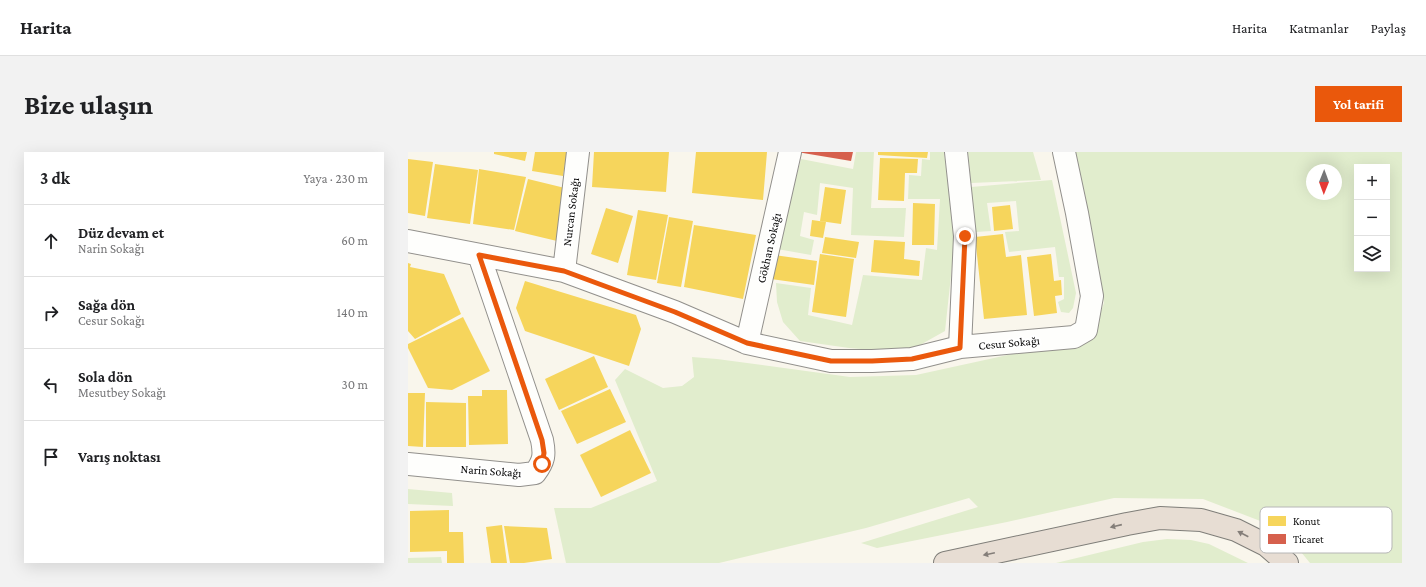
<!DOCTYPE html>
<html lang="tr">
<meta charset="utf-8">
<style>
:root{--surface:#fff;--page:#f2f2f2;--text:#202124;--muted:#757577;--line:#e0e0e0;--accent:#ea580c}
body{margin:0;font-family:"Crimson Pro",serif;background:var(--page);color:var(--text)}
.controls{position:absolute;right:12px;top:12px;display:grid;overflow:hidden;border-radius:0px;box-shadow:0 4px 16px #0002}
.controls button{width:36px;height:36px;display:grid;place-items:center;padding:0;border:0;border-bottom:1px solid var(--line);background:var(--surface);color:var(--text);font:20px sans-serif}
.compass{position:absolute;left:898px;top:12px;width:36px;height:36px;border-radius:50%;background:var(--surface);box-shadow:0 4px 16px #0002;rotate:181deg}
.stop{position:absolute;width:12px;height:12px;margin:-9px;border:3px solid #ea580c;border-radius:50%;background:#fff}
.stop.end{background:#ea580c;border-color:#fff;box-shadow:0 1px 4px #0008}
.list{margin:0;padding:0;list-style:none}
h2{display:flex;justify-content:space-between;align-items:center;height:52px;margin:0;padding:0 16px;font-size:17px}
h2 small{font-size:13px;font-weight:400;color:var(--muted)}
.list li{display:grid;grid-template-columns:26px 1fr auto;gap:12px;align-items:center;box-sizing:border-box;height:72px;padding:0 16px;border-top:1px solid var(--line)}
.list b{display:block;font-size:15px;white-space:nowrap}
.list p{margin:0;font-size:13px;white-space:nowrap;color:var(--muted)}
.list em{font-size:13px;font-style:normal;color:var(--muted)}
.icon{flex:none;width:22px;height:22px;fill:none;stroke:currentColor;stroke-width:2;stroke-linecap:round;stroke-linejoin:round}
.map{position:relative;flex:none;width:994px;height:411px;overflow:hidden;border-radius:0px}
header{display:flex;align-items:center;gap:24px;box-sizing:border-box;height:56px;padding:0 20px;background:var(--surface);border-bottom:1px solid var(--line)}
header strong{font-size:19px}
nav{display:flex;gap:22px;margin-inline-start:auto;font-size:14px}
.intro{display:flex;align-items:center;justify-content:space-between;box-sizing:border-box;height:96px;padding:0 24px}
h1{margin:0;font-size:28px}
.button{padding:10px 18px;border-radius:0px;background:var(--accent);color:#fff;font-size:14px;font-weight:700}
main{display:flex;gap:24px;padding:0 24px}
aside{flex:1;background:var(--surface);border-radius:0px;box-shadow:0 4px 16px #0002}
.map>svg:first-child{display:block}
.green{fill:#e1edcd;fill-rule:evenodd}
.homes{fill:#f6d55c}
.shops{fill:#d6604d}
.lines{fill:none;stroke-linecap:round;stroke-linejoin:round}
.street-casing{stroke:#92908c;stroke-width:24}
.highway-casing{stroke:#7f7e79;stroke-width:24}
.street{stroke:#fefefc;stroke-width:22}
.highway{stroke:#e7ddd3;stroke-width:22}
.oneway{fill:#847e79}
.route{stroke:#ea580c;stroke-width:5}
.labels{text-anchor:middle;stroke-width:4;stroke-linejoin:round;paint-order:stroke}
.street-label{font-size:12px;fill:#0a0a0a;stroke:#fff}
.key{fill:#fff;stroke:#b6b6b6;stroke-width:1}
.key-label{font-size:11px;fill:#0a0a0a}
</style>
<header>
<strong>Harita</strong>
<nav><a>Harita</a><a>Katmanlar</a><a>Paylaş</a></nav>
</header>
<div class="intro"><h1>Bize ulaşın</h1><a class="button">Yol tarifi</a></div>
<main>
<aside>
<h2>3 dk<small>Yaya · 230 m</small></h2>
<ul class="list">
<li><svg class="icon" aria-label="ahead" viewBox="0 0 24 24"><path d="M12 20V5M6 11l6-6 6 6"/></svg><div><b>Düz devam et</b><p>Narin Sokağı</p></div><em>60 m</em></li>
<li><svg class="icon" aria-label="right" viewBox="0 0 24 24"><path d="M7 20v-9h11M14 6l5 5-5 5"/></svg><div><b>Sağa dön</b><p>Cesur Sokağı</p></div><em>140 m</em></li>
<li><svg class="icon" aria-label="left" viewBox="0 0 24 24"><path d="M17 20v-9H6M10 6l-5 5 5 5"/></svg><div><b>Sola dön</b><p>Mesutbey Sokağı</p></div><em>30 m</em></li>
<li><svg class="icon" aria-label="arrive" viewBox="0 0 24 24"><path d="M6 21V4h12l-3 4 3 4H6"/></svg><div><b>Varış noktası</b></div></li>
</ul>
</aside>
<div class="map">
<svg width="994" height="411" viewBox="0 0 994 411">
<rect width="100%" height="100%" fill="#f9f6ec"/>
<path class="green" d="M 448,0 L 466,0 L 463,56 L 498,56 L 496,85 L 443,83 L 445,36 L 412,31 L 409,63 L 396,60 L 392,84 L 406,88 L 403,103 L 369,97 L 393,7 L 445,17 Z
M 522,0 L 536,0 L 547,87 L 537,179 L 512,193 L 490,200 L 441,196 L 392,189 L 375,170 L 369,150 L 368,131 L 403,136 L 400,163 L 444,173 L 455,123 L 514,128 L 518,96 L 529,98 L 532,47 L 500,47 L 501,23 L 513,24 L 514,7 L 522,8 Z
M 560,0 L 625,0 L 633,28 L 563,31 Z
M 667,0 L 994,0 L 994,411 L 902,411 L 884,389 L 855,370 L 795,347 L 706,346 L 599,370 L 469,396 L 453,391 L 570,355 L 561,346 L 458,376 L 311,411 L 158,411 L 146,356 L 183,356 L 249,329 L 207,228 L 217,217 L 255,236 L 274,234 L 286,225 L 284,205 L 309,207 L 442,225 L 508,223 L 683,185 L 696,151 ZM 949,15 L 979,15 L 979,117 L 949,117 ZM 904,18 L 928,18 L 928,42 L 904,42 Z
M 644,28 L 668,141 L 665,156 L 661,161 L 653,160 L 650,150 L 656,147 L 656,125 L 651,125 L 647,95 L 601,100 L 597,80 L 611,79 L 608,49 L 579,51 L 583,79 L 568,80 L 563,35 Z
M 0,337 L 44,341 L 45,354 L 0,352 Z
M 759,387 L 783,388 L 801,392 L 840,411 L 648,411 L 735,390 Z
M 33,405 L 34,411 L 0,411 L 0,406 Z"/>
<path class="homes" d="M 86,0 L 119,0 L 117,9 L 86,2 Z
M 127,0 L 159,0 L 155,24 L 124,19 Z
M 186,0 L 261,0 L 258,40 L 184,35 Z
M 288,0 L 359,0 L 355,48 L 284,41 Z
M 470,0 L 520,0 L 519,6 L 470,3 Z
M 472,6 L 510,7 L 509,21 L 497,21 L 496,49 L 470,48 Z
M 0,7 L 25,10 L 17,64 L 0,61 Z
M 27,12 L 70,18 L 62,72 L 19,66 Z
M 71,17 L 118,25 L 106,78 L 65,72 Z
M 120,27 L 161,37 L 149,89 L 107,79 Z
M 417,35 L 438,38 L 433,72 L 412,69 Z
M 505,51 L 527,52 L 526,93 L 504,93 Z
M 602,53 L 605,77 L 586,79 L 584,55 Z
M 198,56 L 225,64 L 210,111 L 183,102 Z
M 230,58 L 260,63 L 248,128 L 219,123 Z
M 261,65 L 285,69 L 273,135 L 249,131 Z
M 404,68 L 418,70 L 415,86 L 402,84 Z
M 286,73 L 348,83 L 335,147 L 276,135 Z
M 595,82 L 598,105 L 613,103 L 619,163 L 576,167 L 567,85 Z
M 417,85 L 451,90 L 448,106 L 414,101 Z
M 466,88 L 497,90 L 496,107 L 512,109 L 511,124 L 463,120 Z
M 412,102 L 446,107 L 438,165 L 404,160 Z
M 643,102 L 646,129 L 653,128 L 654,143 L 647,144 L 649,161 L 626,164 L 619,105 Z
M 366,103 L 409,109 L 406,133 L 363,127 Z
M 0,111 L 3,112 L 2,115 L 36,122 L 53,162 L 7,187 L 0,179 Z
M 117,129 L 228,163 L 233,177 L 221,214 L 117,179 L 108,156 Z
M 55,165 L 82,219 L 44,238 L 20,236 L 0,196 L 0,192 Z
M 186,204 L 200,235 L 151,258 L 137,227 Z
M 202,237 L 218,270 L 169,292 L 153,259 Z
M 74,238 L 99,238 L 100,292 L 61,293 L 60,244 L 74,244 Z
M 0,241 L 17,241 L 15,295 L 0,294 Z
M 18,250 L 58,251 L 58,295 L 18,295 Z
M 222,278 L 243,321 L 193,345 L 172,303 Z
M 41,358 L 41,380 L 55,380 L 56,411 L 39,411 L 39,399 L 2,400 L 2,359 Z
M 94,373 L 99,411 L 83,411 L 78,375 Z
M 96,374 L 139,376 L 144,407 L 116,411 L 102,411 Z"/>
<path class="shops" d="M 389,0 L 445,0 L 443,9 Z"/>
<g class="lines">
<g class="street-casing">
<path id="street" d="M 548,0 L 557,84 L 552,195
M 0,89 L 156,119 L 267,160 L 339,191 L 423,209 L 464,209 L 504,207 L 552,195 L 666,185 L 678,178 L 684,144 L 669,61 L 656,0
M 156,119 L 170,0
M 339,191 L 382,0
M 0,312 L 111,323 L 127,321 C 136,309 137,303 134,288 L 71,103"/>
</g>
<g class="highway-casing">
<path id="highway" d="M 537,411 L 719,372 L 752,366 L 793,368 L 828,378 L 858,393 L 879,411"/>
</g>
<use href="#street" class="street"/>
<use href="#highway" class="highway"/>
</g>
<defs><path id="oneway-solid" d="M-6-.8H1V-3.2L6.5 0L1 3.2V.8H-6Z"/></defs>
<g class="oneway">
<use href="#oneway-solid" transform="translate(708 374) rotate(167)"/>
<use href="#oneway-solid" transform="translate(835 382) rotate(-153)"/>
<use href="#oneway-solid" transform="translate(581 402) rotate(168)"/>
</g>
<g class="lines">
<path class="route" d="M 134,312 L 136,301 L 134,288 L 71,103 L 156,119 L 267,160 L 339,191 L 423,209 L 464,209 L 504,207 L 552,196 L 557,84"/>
</g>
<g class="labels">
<g class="street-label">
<text transform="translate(163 60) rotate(-83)" y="4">Nurcan Sokağı</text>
<text transform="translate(361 96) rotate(-77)" y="4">Gökhan Sokağı</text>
<text transform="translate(601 191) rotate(-5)" y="4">Cesur Sokağı</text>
<text transform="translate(83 319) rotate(4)" y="4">Narin Sokağı</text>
</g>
</g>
<rect x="852" y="355" width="132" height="46" rx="6" class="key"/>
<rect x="860" y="364" width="18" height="10" fill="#f6d55c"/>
<rect x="860" y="382" width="18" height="10" fill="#d6604d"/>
<g class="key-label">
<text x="885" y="373">Konut</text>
<text x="885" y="391">Ticaret</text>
</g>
</svg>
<div class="controls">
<button>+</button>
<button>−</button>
<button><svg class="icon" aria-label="layers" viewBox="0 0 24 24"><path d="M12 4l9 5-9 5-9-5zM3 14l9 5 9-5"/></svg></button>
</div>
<svg class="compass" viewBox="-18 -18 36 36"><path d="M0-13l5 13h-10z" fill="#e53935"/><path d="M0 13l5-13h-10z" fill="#757577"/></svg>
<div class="stop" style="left:134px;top:312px"></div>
<div class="stop end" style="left:557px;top:84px"></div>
</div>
</main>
